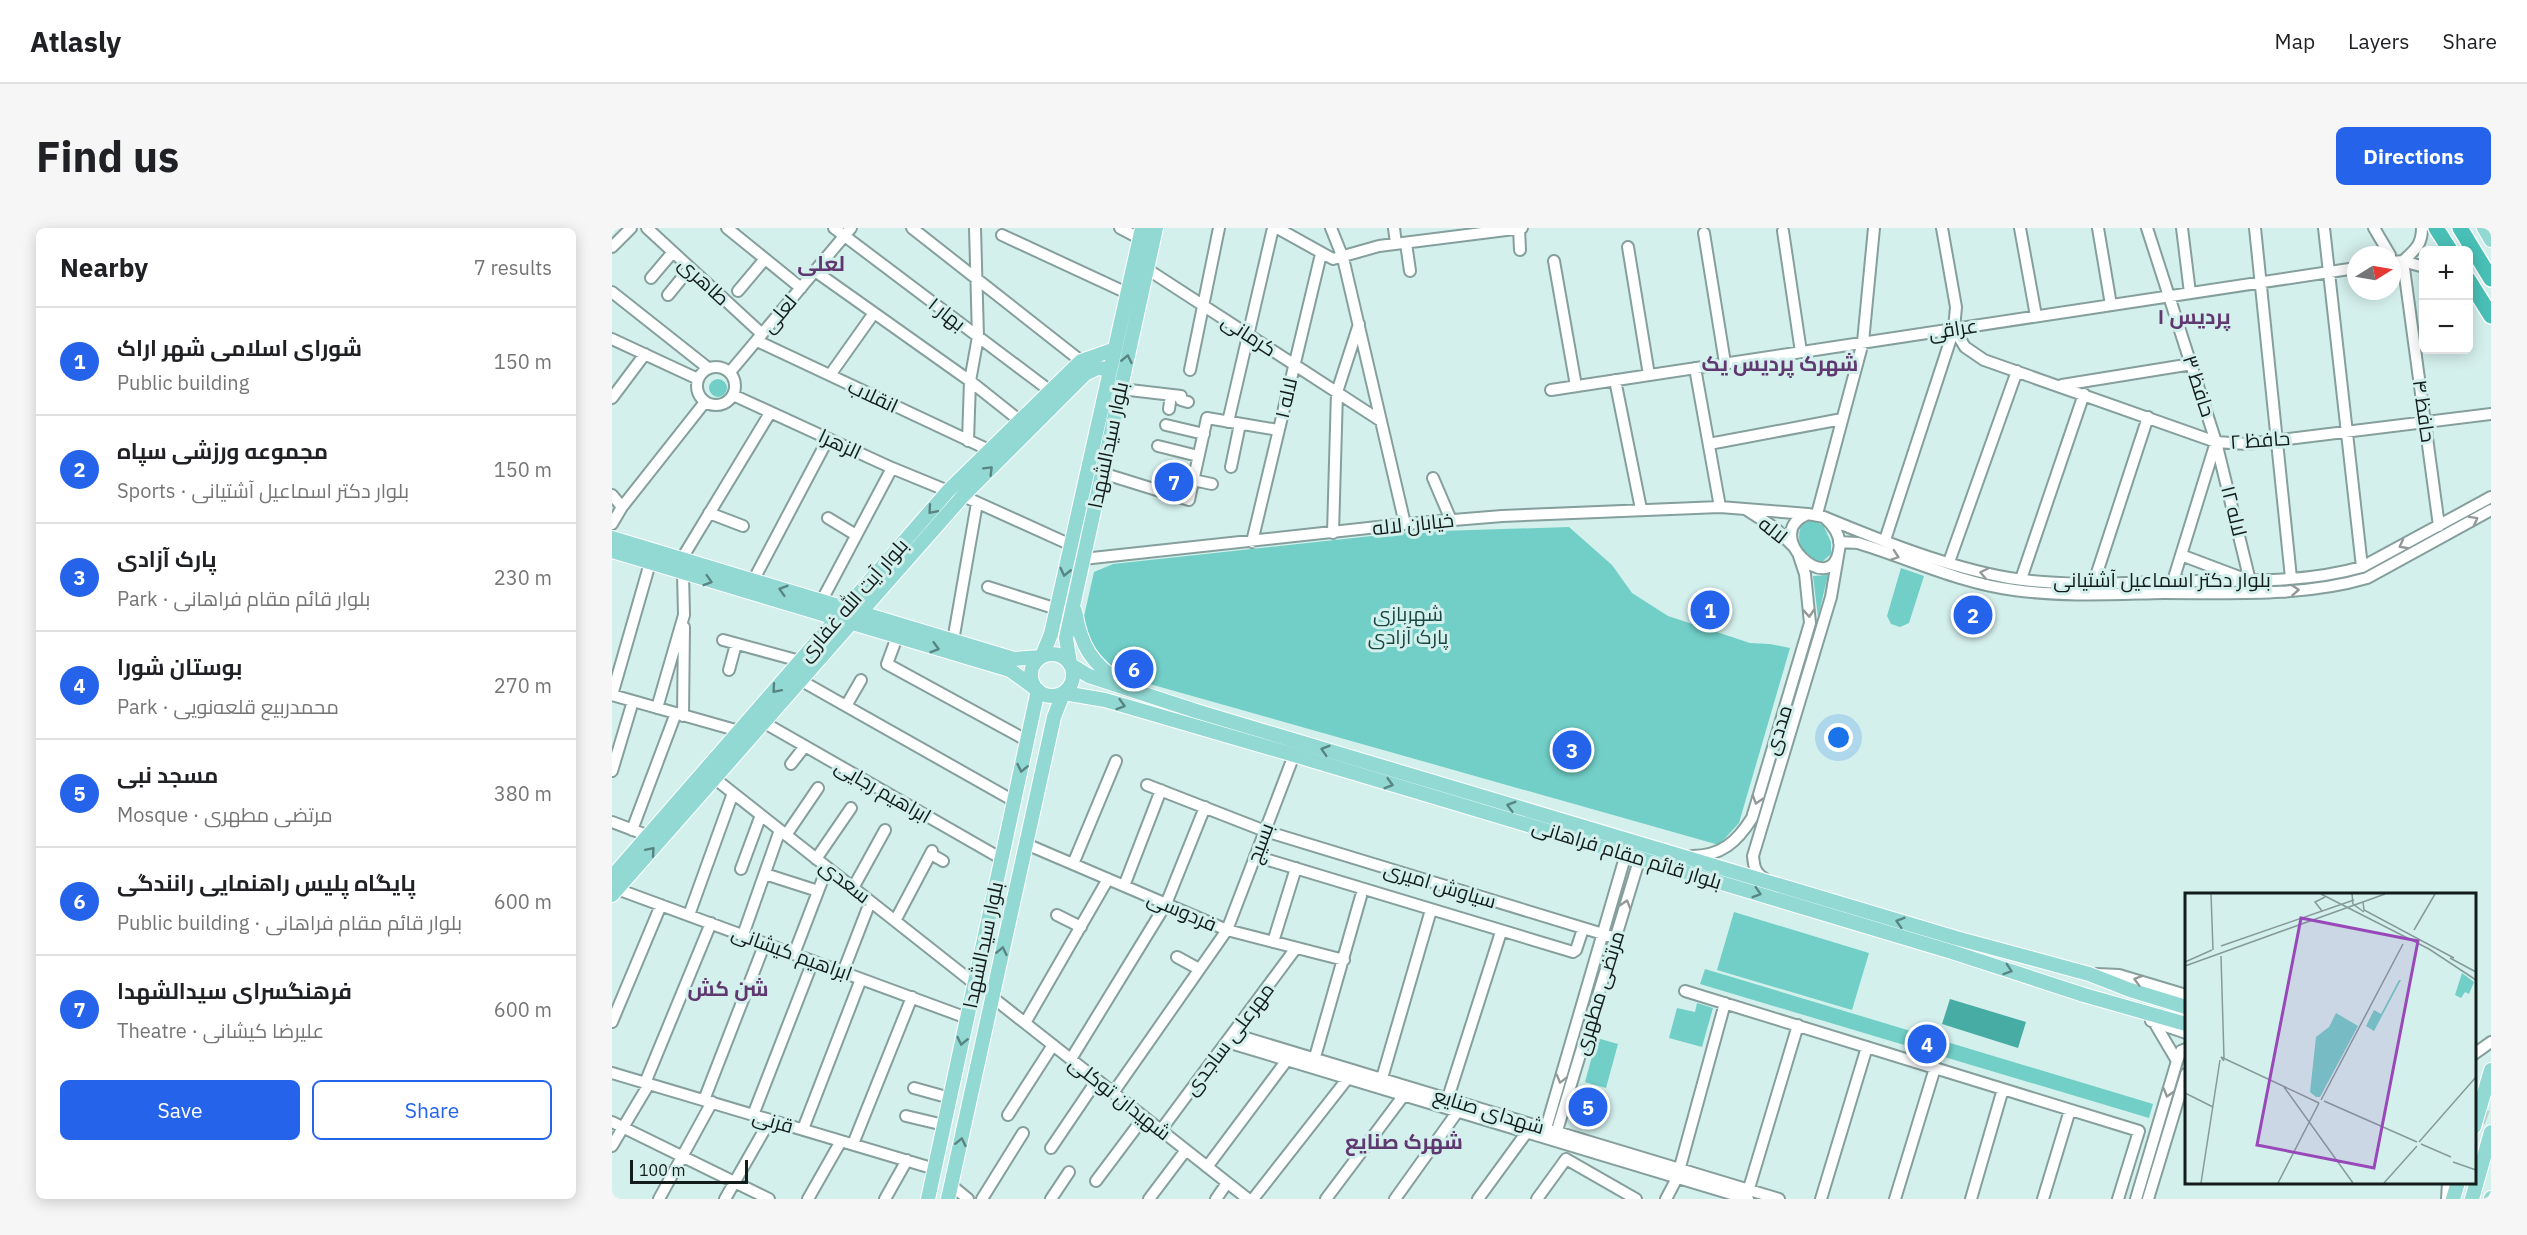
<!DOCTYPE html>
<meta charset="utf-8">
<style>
:root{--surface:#fff;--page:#f6f6f6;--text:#202124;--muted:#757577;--line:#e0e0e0;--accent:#2563eb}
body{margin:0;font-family:"IBM Plex Sans",Cairo,sans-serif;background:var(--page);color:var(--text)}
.controls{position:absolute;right:18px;top:18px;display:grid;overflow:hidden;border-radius:9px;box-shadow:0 3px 15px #0003}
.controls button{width:54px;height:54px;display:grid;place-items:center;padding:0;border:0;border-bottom:2px solid var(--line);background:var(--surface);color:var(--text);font:30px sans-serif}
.compass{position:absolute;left:1735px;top:18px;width:54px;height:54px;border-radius:50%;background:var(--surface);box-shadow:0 3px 15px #0003;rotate:79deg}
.scale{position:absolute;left:18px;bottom:15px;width:118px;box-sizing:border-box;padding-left:6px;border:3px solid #121c1b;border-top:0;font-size:16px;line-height:21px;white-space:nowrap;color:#121c1b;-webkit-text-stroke:4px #d4f0ed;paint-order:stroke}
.you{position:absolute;left:1227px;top:510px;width:21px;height:21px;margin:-15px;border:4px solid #fff;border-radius:50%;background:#1a73e8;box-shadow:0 0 0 9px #1a73e833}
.badge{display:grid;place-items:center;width:39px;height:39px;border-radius:50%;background:var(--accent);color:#fff;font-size:20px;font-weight:700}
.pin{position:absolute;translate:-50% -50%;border:3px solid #fff;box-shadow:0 2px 6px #0006}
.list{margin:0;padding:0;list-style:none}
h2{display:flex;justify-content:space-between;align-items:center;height:78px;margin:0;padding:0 24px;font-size:26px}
h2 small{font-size:20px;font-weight:400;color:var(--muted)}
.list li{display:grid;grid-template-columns:39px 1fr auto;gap:18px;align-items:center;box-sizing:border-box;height:108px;padding:0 24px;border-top:2px solid var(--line)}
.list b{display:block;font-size:22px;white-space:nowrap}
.list p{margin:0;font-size:20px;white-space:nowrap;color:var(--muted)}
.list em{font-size:20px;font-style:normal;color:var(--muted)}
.actions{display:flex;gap:12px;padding:18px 24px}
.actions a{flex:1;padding:14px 0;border:2px solid var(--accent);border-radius:9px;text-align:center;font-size:21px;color:var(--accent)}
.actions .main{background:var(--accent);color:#fff}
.map{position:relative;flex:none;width:1879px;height:971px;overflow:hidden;border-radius:9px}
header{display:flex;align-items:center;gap:36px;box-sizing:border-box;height:84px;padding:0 30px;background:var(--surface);border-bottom:2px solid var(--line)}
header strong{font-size:28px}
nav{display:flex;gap:33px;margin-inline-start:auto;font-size:21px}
.intro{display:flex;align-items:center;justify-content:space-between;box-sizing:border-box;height:144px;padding:0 36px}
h1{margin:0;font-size:42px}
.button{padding:15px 27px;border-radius:9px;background:var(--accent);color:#fff;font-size:21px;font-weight:700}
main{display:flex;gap:36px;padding:0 36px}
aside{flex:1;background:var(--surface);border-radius:9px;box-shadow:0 3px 15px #0003}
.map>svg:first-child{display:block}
.green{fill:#71cfc7}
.water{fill:#47aca4}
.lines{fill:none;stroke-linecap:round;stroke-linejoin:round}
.major-tunnel{stroke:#b7d0ce;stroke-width:14;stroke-dasharray:14 7;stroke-linecap:butt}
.minor-casing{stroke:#859f9c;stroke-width:14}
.major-casing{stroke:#fff;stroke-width:16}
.highway-casing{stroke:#fff;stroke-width:18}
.minor{stroke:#fff;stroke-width:10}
.major{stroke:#92d9d4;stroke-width:14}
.highway{stroke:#49c0b7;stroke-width:15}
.oneway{stroke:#588481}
.oneway2{stroke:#949998}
.labels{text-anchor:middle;stroke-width:6;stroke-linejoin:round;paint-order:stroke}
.street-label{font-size:20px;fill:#121c1b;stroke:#d4f0ed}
.park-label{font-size:20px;fill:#184642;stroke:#d4f0ed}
.neighbourhood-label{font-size:21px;font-weight:bold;fill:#603870;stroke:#d4f0ed}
.inset-road{fill:none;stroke:#869b99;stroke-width:1.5}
.view{fill:#9848b8;fill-opacity:0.15;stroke:#9848b8;stroke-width:3}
.inset-edge{fill:none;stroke:#121c1b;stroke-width:3}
</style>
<header>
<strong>Atlasly</strong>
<nav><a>Map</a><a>Layers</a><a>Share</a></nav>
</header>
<div class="intro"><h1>Find us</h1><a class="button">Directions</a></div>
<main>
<aside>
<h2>Nearby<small>7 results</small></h2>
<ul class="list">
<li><span class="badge">1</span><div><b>شورای اسلامی شهر اراک</b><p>Public building</p></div><em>150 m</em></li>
<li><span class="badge">2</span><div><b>مجموعه ورزشی سپاه</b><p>Sports · بلوار دکتر اسماعیل آشتیانی</p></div><em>150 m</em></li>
<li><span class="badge">3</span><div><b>پارک آزادی</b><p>Park · بلوار قائم مقام فراهانی</p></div><em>230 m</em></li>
<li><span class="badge">4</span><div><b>بوستان شورا</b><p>Park · محمدربیع قلعه‌نویی</p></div><em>270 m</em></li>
<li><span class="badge">5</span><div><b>مسجد نبی</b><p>Mosque · مرتضی مطهری</p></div><em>380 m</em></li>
<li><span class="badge">6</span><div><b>پایگاه پلیس راهنمایی رانندگی</b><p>Public building · بلوار قائم مقام فراهانی</p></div><em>600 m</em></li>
<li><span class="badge">7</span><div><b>فرهنگسرای سیدالشهدا</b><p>Theatre · علیرضا کیشانی</p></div><em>600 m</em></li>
</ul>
<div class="actions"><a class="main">Save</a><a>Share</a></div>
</aside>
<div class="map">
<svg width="1879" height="971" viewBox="0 0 1879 971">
<rect width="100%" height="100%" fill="#d4f0ed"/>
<path class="green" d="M97 160a9 9 0 1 1 18 0a9 9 0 1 1-18 0Z
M 1200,292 L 1211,297 L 1219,314 L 1219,326 L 1210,334 C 1191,333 1182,312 1190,296 Z
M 957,299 L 1000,337 L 1020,365 L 1056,388 L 1138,415 L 1158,416 L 1178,420 L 1127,595 L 1107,617 L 513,449 L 483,429 L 471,393 L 482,344 L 501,336 L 797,304 Z
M 1289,340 L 1312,348 L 1297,395 L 1288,399 L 1279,396 L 1275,388 Z
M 1216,347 L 1206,389 L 1201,348 Z
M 1122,684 L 1257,725 L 1240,782 L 1105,742 Z
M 1093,741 L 1541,876 L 1537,890 L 1088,756 Z
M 1085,775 L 1101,780 L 1090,819 L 1057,810 L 1065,780 L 1083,784 Z
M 985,810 L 1006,816 L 994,860 L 973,854 Z"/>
<path class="water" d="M 1338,771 L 1414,794 L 1406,820 L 1330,796 Z"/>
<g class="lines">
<path class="major-tunnel" d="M 1862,885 L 1879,891"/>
<g class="minor-casing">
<path id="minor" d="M 35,0 L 150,106
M 115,0 L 189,60
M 222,0 L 437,162
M 300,0 L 469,133
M 508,0 L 527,10
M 665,0 L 721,31 L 767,18 L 910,0
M 719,0 L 731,30 L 793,296
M 782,0 L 784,16
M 907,0 L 908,22
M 1408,0 L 1424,88
M 1486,0 L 1499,77
M 1535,0 L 1604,214 L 1638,353 L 1569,327
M 1570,0 L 1578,65
M 1643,0 L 1679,350
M 1712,0 L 1750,339
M 1762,0 L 1778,27
M 1171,3 L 1189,124
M 1092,5 L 1113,135
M 390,7 L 515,65
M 794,15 L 798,43
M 0,19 L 19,0
M 1016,19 L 1037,147
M 942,33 L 964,158
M 1791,33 L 1827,298
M 1791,33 C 1803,22 1810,17 1810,0
M 1780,34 L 1791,33 L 1812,39
M 535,41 L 769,193
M 203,43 L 358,153 L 407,192
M 39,50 L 61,24
M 126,63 L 153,31
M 0,64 L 96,140
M 56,67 L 78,40
M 1342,101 L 1353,119 L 1372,132 L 1604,214 L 1635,216 L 1879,186
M 0,111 L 86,151
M 145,113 L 377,222
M85 158a19 19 0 1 1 38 0a19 19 0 1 1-38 0Z
M 1083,140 L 1108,279
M 578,142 L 607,0
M 118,144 L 239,0
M 218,147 L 262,85
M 1003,152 L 1029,281
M 1450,157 L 1580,136
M 509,161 L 569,168 L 569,172 L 576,174
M 939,162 L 1744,40
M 121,167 L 280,240 L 336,263
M 0,170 L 33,126
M 557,181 L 559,167
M 616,194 L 661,0
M 554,197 L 592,206
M 356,213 L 358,153 L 366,109 L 363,0
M 1097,216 L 1230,191
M 546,218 L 586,228
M 619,239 L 628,196
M 490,245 L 577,272 L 595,190 L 666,202
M 821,250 L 839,292
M 581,252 L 600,256
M 0,267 L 10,279
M 351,268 L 459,317
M 1135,282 L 1163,300 L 1182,319
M 97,285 L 131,298
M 1196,286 L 1212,289 C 1221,297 1230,309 1227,322 C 1219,372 1147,305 1196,286 Z
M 1205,286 L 1251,114 L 1262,0
M 1212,289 C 1270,313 1335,339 1397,350 C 1459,360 1525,354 1587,353 C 1641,353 1697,354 1750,339 L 1879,269
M 216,290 L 244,307
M 0,296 L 10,279 L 93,174
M 721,305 L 725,164 L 747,96
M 1273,312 L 1342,101 L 1344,79 L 1330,0
M 640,314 L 709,26
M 1227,314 L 1246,315 C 1298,331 1348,355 1402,362 C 1452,369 1502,366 1552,365 C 1619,365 1690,369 1755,350 L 1879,282
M 471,331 L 793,296 L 890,288 L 1108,279 L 1196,286
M 69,332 L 158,185
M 1337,334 L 1405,143
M 1409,351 L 1472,166
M 141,353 L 216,211
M 1561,353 L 1604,214
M 1482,354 L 1536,189
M 376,359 L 445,381
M 209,374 L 280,240
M 285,409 L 275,436 L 416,513
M 111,412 L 188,433
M 341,413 L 365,275
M 117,442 L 124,416
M 188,452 L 402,573
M 0,467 L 38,335
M 0,467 L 127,503
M 234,478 L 249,452
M 45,480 L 72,387 L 71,345
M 71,488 L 72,399
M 151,494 L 390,631
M 179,536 L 193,518
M 0,543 L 21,473
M 102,550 L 363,756
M 535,557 L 653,603 L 1004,710
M 0,594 L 37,608
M 20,602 L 64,485
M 174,607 L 206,560
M 414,616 L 615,702 L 732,732
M 319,626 L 331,633
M 643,628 L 961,724 L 964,722 L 971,701
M 1080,628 C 1109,628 1125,614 1140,590 L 1198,395 L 1193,346 L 1187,328
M 204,631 L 239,580
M 461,636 L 504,533
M 129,641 L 149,587
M 153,646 L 206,663
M 1153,651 C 1143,645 1142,639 1141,628 L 1219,369 L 1227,322
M 512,658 L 549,562
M 241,660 L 273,602
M 5,661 L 355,790
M 77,687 L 121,565
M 445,687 L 469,699
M 283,693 L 320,623
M 131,707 L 168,602
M 661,714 L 684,640
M 182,726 L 215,640
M 565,729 L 587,741
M 231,744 L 255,682
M 1485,746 L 1507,747 L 1574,767
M 1073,763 L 1527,903 L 1506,971
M 380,769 L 636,971
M 1539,793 L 1574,805
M 0,794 L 49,677
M 413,795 L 496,651
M 621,806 L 1167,971
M 615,814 L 1136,971
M 1862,826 L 1879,814
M 459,831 L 554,676 L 593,579
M 1565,833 L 1569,823 L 1574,821
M 701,836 L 749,668
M 0,845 L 323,941
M 33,855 L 99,695
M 768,857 L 819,682
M 302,860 L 338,870
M 501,865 L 615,702 L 682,527
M 92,872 L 153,715
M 834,876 L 889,704
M 141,887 L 201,733
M 396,887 L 441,817
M 294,888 L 332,897
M 0,894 L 157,971
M 191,901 L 249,751
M 549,902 L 684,720
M 932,907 L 1016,619
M 943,909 L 1029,626
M 241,916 L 300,769
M 0,918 L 37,856
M 439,920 L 485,852
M 595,939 L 675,832
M 484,953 L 532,889
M 339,957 L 356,971
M 1135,967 L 1186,797
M 47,971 L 100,874
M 113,971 L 158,892
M 196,971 L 229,913
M 273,971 L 295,932
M 370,971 L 411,905
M 439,971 L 457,944
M 537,971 L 574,922
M 604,971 L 615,955
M 641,971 L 736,850
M 714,971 L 792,867
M 783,971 L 846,883
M 866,971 L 915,904
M 925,971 L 954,931 L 1024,971
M 1054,971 L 1065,950 L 1113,775
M 1209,971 L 1255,819
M 1283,971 L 1323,840
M 1359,971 L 1391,861
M 1431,971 L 1458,882
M 1524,971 L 1565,833 L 1542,794
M 1536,971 L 1574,846
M 1835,971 L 1836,954"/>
</g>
<g class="major-casing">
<path id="major" d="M 1872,0 L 1879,12
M 0,310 L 402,431 L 429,429
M 0,323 L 398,442 L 424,461
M 463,383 C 469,418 479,435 509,455
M419 447a21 21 0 1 1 42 0a21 21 0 1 1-42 0Z
M 430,428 L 439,406 L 530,0
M 458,435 L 454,410 L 544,0
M 459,437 L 477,448 L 584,483 L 1344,710 L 1477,746 L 1518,762 L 1574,779
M 452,465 L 493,472 L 682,527 L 1340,724 L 1472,767 L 1574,796
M 0,649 L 336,263 L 469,133 L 503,121
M 0,667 L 351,268 L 473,146 L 485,140 L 498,141
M 1862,899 L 1879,842
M 316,971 L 426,462
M 336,971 L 442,489 L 451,466
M 1841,971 L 1846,954
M 1860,971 L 1879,904
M 1879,971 L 1879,970"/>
</g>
<g class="highway-casing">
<path id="highway" d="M 1824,0 L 1838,22
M 1848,0 L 1879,51
M 1856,51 L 1879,88"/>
</g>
<use href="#minor" class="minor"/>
<use href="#major" class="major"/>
<use href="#highway" class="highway"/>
</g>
<defs><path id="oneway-chevron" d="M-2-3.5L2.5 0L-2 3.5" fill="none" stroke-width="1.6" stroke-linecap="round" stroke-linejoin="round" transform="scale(1.5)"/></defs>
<g class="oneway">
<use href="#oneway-chevron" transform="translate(515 131) rotate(-78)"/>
<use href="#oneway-chevron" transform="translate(377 242) rotate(-45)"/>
<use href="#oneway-chevron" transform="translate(320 282) rotate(131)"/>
<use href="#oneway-chevron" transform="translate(453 344) rotate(103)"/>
<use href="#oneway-chevron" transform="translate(96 353) rotate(17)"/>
<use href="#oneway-chevron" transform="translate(171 362) rotate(-163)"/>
<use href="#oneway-chevron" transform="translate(323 420) rotate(16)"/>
<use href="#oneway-chevron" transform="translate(164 461) rotate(131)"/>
<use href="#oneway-chevron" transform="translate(509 477) rotate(16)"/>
<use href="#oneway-chevron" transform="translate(713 522) rotate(-163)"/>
<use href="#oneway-chevron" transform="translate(410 540) rotate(102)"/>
<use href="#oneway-chevron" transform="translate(777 556) rotate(16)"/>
<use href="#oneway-chevron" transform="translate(899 578) rotate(-164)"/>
<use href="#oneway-chevron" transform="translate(39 623) rotate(-49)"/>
<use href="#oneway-chevron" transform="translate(1145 665) rotate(17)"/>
<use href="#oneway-chevron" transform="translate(1288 694) rotate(-163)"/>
<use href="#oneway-chevron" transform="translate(390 723) rotate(-78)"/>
<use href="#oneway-chevron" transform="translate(1396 742) rotate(18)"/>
<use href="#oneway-chevron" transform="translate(350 813) rotate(102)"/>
<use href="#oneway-chevron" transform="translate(349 914) rotate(-78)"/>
</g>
<g class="oneway2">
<use href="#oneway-chevron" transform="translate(1862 292) rotate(-29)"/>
<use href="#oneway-chevron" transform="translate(1791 317) rotate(152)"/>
<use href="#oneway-chevron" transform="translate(1283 328) rotate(19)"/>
<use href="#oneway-chevron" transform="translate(1372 345) rotate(-168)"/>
<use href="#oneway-chevron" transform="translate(1683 362) rotate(-4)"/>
<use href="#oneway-chevron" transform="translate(1197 385) rotate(86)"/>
<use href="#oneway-chevron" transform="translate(1145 572) rotate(107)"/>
<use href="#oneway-chevron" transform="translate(1014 676) rotate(-73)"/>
<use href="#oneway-chevron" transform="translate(1526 752) rotate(-164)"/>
<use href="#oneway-chevron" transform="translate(949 851) rotate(106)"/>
<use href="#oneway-chevron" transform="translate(1556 865) rotate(107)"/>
</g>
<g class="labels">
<g class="street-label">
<text transform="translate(92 53) rotate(43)" y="7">طاهری</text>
<text transform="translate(167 86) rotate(-50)" y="7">لعلی</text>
<text transform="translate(335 86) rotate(38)" y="7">بهار ۱</text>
<text transform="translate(1341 101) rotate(-9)" y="7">عراقی</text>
<text transform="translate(637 107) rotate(33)" y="7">کرمانی</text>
<text transform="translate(1587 158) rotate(72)" y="7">حافظ ۳</text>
<text transform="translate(261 168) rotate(25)" y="7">انقلاب</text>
<text transform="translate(674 170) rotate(-77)" y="7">لاله ۱</text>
<text transform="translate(1812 183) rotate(82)" y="7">حافظ ۴</text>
<text transform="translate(1648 212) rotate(-4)" y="7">حافظ ۲</text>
<text transform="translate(228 216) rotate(25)" y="7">الزهرا</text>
<text transform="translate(496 217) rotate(-78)" y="7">بلوار سیدالشهدا</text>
<text transform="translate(1622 283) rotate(76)" y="7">لاله ۱۲</text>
<text transform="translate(801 296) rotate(-6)" y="7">خیابان لاله</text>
<text transform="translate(1161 302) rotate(38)" y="7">لاله</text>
<text x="1550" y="359">بلوار دکتر اسماعیل آشتیانی</text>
<text transform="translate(241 372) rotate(-49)" y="7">بلوار آیت الله غفاری</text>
<text transform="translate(1166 502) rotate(-73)" y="7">مددی</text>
<text transform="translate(271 563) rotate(30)" y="7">ابراهیم رجایی</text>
<text transform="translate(648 615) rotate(-69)" y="7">بسیج</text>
<text transform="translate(1015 626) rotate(17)" y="7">بلوار قائم مقام فراهانی</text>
<text transform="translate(233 653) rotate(38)" y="7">سعدی</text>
<text transform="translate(828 657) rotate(17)" y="7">سیاوش امیری</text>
<text transform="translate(570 683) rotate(23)" y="7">فردوسی</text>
<text transform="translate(371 717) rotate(-78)" y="7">بلوار سیدالشهدا</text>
<text transform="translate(180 725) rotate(20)" y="7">ابراهیم کیشانی</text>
<text transform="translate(987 765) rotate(-73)" y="7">مرتضی مطهری</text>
<text transform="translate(617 811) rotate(-53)" y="7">مهرعلی ساجدی</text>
<text transform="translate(508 870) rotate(38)" y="7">شهیدان توکلی</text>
<text transform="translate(877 883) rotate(17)" y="7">شهدای صنایع</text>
<text transform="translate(161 893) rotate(16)" y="7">قرنی</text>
</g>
<g class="park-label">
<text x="796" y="393">شهربازی<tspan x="796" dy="23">پارک آزادی</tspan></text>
</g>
<g class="neighbourhood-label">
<text x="209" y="43">لعلی</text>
<text x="1582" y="96">پردیس ۱</text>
<text x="1168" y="143">شهرک پردیس یک</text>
<text x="116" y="768">شن کش</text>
<text x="792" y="921">شهرک صنایع</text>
</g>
</g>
<g transform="translate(1573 665)">
<rect width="291" height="291" fill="#d4f0ed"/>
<path d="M 277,80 L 289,89 L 284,101 L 280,99 L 276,105 L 270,102 ZM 214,87 L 216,87 L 189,138 L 181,133 L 189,117 L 196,121 ZM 151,120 L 173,133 L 135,204 L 131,204 L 125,199 L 131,144 L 144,134 Z" fill="#71cfc7"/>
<path class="inset-road" d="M 26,1 L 28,57M 136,1 L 244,56 L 291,87M 167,1 L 168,11 L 179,19M 178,9 L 179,17 L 269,65M 137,18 L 130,9 L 140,4M 229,37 L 250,1M 36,53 L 169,7M 36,63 L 39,165M 265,65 L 291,79M 0,69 L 27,57M 0,73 L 200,1M 39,168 L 36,164 L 134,210M 99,194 L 168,290M 0,200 L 28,214M 136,207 L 218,51M 139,208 L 232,249M 234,249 L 291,184M 236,251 L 266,264M 268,269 L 291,277M 16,290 L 35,167M 93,290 L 134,210M 199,290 L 232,253"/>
<path class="view" d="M 116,25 L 233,48 L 189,275 L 72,252 Z"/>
<rect width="291" height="291" class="inset-edge"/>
</g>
</svg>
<div class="controls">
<button>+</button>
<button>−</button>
</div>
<svg class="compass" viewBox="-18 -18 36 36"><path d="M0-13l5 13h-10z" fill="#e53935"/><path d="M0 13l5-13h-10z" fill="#757577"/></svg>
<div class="scale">100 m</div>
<div class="you"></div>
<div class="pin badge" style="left:1098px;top:382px">1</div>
<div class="pin badge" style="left:1361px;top:387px">2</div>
<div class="pin badge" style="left:960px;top:522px">3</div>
<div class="pin badge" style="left:1315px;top:816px">4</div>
<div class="pin badge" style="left:976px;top:879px">5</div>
<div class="pin badge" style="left:522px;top:441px">6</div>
<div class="pin badge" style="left:562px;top:254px">7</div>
</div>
</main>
